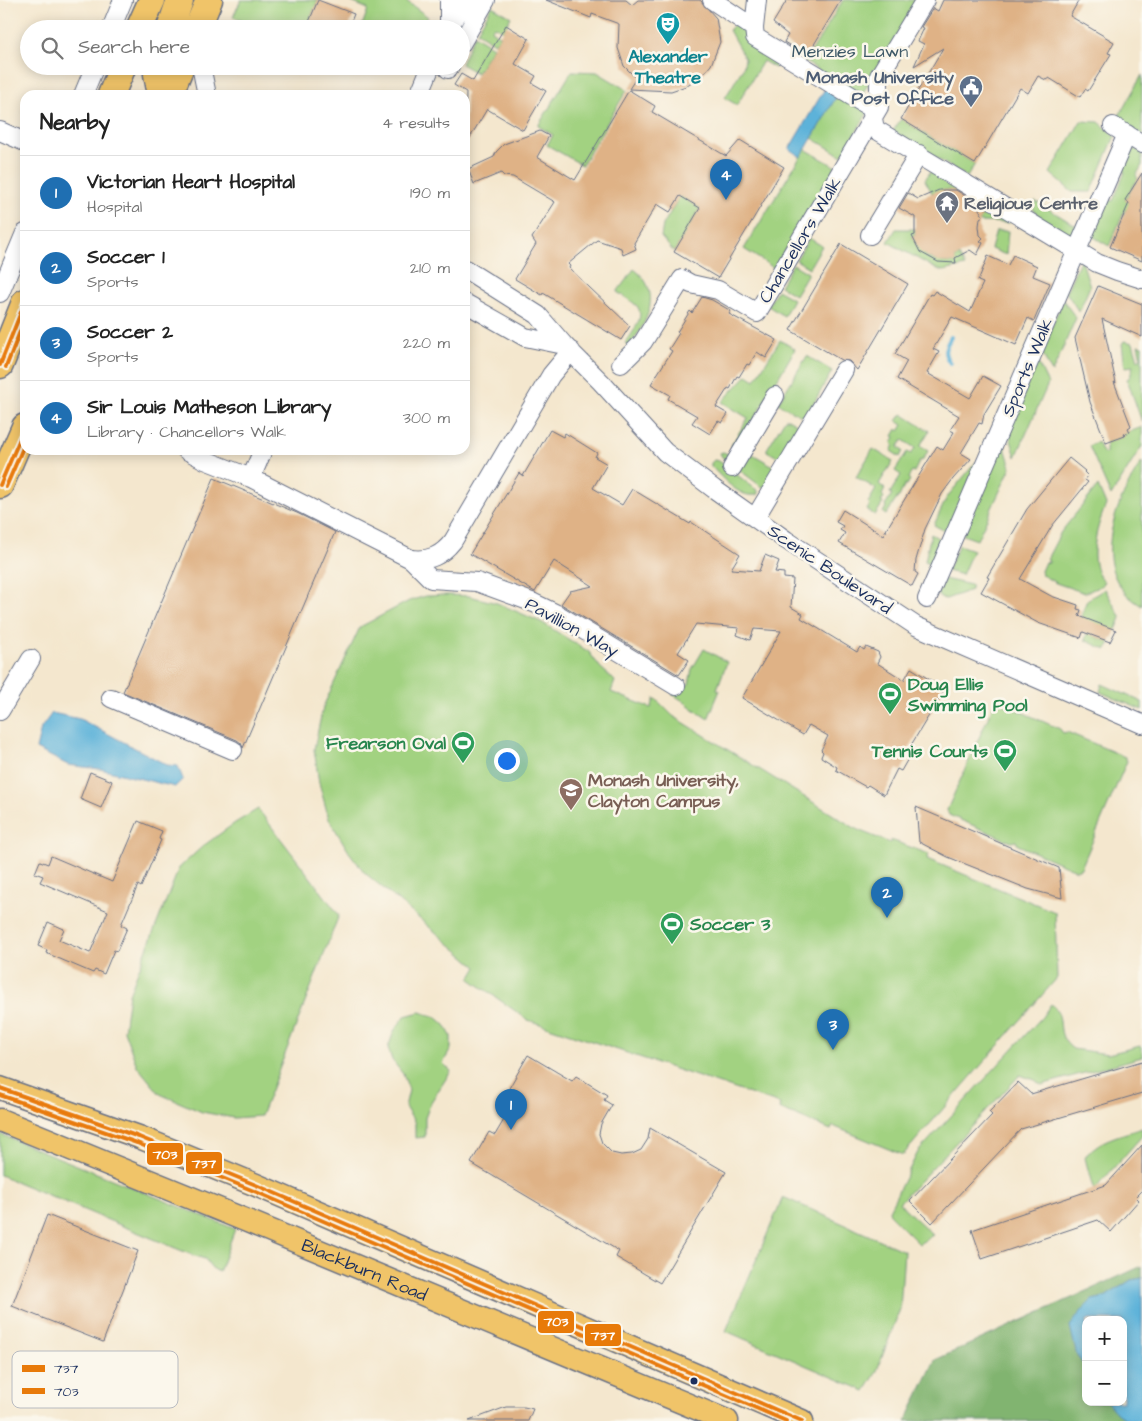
<!DOCTYPE html>
<meta charset="utf-8">
<style>
:root{--surface:#fff;--page:#f6f6f6;--text:#222;--muted:#767676;--line:#e0e0e0;--accent:#1f6fb2}
body{margin:0;font-family:"Architects Daughter",sans-serif;background:var(--page);color:var(--text)}
.controls{position:absolute;right:15px;bottom:15px;display:grid;overflow:hidden;border-radius:10px;box-shadow:0 2px 12px #0003}
.controls button{width:45px;height:45px;display:grid;place-items:center;padding:0;border:0;border-bottom:1px solid var(--line);background:var(--surface);color:var(--text);font:25px sans-serif}
.you{position:absolute;left:506px;top:760px;width:18px;height:18px;margin:-12px;border:4px solid #fff;border-radius:50%;background:#1a73e8;box-shadow:0 0 0 8px #1a73e833}
.badge{display:grid;place-items:center;width:32px;height:32px;border-radius:50%;background:var(--accent);color:#fff;font-size:16px;font-weight:700}
.pin{position:absolute;translate:-50% -41px;filter:drop-shadow(0 1px 2px #0008)}
.pin::after{content:'';position:absolute;top:26px;width:18px;height:15px;background:inherit;clip-path:polygon(0 0,100% 0,50% 100%)}
.list{margin:0;padding:0;list-style:none}
h2{display:flex;justify-content:space-between;align-items:center;height:65px;margin:0;padding:0 20px;font-size:21px}
h2 small{font-size:16px;font-weight:400;color:var(--muted)}
.list li{display:grid;grid-template-columns:32px 1fr auto;gap:15px;align-items:center;box-sizing:border-box;height:75px;padding:0 20px;border-top:1px solid var(--line)}
.list b{display:block;font-size:19px;white-space:nowrap}
.list p{margin:0;font-size:16px;white-space:nowrap;color:var(--muted)}
.list em{font-size:16px;font-style:normal;color:var(--muted)}
.icon{flex:none;width:28px;height:28px;fill:none;stroke:currentColor;stroke-width:2;stroke-linecap:round;stroke-linejoin:round}
.map{position:relative;flex:none;width:1142px;height:1421px;overflow:hidden}
.search{position:absolute;background:var(--surface);box-shadow:0 2px 12px #0003;left:20px;top:20px;width:450px;height:55px;display:flex;align-items:center;gap:12px;box-sizing:border-box;padding:0 18px;border-radius:28px;color:var(--muted);font-size:19px}
.panel{position:absolute;background:var(--surface);box-shadow:0 2px 12px #0003;left:20px;top:90px;width:450px;height:365px;border-radius:15px}
.map>svg:first-child{display:block}
.green{fill:#a2d281;stroke:#5e8070}
.forest{fill:#81b46f;stroke:#4e7266}
.water{fill:#5db2d9;stroke:#3c709c}
.lines{fill:none;stroke-linecap:round;stroke-linejoin:round}
.stream{stroke:#5db2d9;stroke-width:4}
.building{fill:#dfb286}
.minor-casing{stroke:#676f85;stroke-width:20}
.major-casing{stroke:#676f85;stroke-width:25}
.highway-casing{stroke:#676f85;stroke-width:29}
.minor{stroke:#fff;stroke-width:18}
.major{stroke:#f0c469;stroke-width:22}
.highway{stroke:#f0c469;stroke-width:26}
.bus-1-casing{stroke:#fbf7ec;stroke-width:8}
.bus-2-casing{stroke:#fbf7ec;stroke-width:8}
.bus-1{stroke:#e87a09;stroke-width:4}
.bus-2{stroke:#e87a09;stroke-width:4}
.bus-dot{fill:#1b2f5e;stroke:#fbf7ec;stroke-width:2}
.labels{text-anchor:middle;stroke-width:5;stroke-linejoin:round;paint-order:stroke}
.park-label{font-size:18px;fill:#3d5867;stroke:#fbf7ec}
.culture-label{font-size:18px;font-weight:bold;fill:#0d838f;stroke:#fbf7ec}
.service-label{font-size:18px;font-weight:bold;fill:#4e5e75;stroke:#fbf7ec;text-anchor:end}
.worship-label{font-size:18px;font-weight:bold;fill:#5b616d;stroke:#fbf7ec;text-anchor:start}
.street-label{font-size:18px;fill:#1b2f5e;stroke:#fbf7ec}
.leisure-label{font-size:18px;font-weight:bold;fill:#27864d;stroke:#fbf7ec;text-anchor:start}
.education-label{font-size:18px;font-weight:bold;fill:#785e54;stroke:#fbf7ec;text-anchor:start}
.key{fill:#fbf7ec;stroke:#b8bbc1;stroke-width:1}
.key-label{font-size:14px;fill:#1b2f5e}
.line-badge{stroke:#fbf7ec;stroke-width:2}
.badge-label{font-size:14px;text-anchor:middle;font-weight:bold;fill:#fff}
</style>
<div class="map">
<svg width="1142" height="1421" viewBox="0 0 1142 1421">
<rect width="100%" height="100%" fill="#fbf7ec"/>
<filter id="ink" filterUnits="userSpaceOnUse"><feTurbulence type="fractalNoise" baseFrequency=".02" numOctaves="2"/><feDisplacementMap in="SourceGraphic" scale="10" xChannelSelector="R" yChannelSelector="G"/><feConvolveMatrix kernelMatrix="1 2 1 2 8 2 1 2 1" color-interpolation-filters="sRGB"/></filter>
<filter id="wash" filterUnits="userSpaceOnUse"><feTurbulence type="fractalNoise" baseFrequency=".0096" numOctaves="4" result="noise"/><feDisplacementMap in="SourceGraphic" scale="20" xChannelSelector="R" yChannelSelector="G"/><feGaussianBlur stdDeviation="1.12" result="paint"/><feColorMatrix in="noise" values="0 0 0 0 0 0 0 0 0 0 0 0 0 0 0 0 0 1.4 0 .05"/><feComposite in="paint" operator="in"/></filter>
<g filter="url(#wash)">
<rect width="100%" height="100%" fill="#f4e7ce"/>
<path class="green" d="M 241,0 L 318,0 L 306,29 L 261,29 L 233,17 Z
M 347,0 L 405,0 L 428,17 L 423,29 L 361,29 L 368,9 Z
M 843,0 L 918,0 L 861,96 L 805,62 Z
M 492,6 L 511,17 L 503,31 L 494,26 L 491,30 L 500,36 L 495,43 L 477,32 Z
M 735,24 L 755,44 L 780,60 L 775,68 L 763,61 L 737,105 L 725,98 L 743,68 L 745,59 L 729,30 Z
M 474,35 L 493,47 L 477,73 L 461,64 Z
M 572,71 L 597,72 L 627,90 L 582,165 L 547,145 L 553,135 L 538,126 Z
M 1142,75 L 1142,137 L 1116,121 Z
M 838,94 L 868,112 L 842,156 L 812,138 Z
M 901,119 L 975,164 L 967,177 L 893,131 Z
M 1081,121 L 1099,122 L 1115,136 L 1091,192 L 1072,192 L 1050,173 Z
M 1127,147 L 1142,151 L 1142,165 L 1136,176 L 1138,178 L 1125,200 L 1136,207 L 1133,213 L 1125,210 L 1109,246 L 1092,236 L 1107,200 L 1113,201 L 1125,172 L 1120,165 Z
M 805,149 L 836,167 L 774,268 L 744,249 Z
M 932,169 L 1009,215 L 1009,223 L 980,222 L 979,219 L 983,216 C 980,212 978,205 975,201 C 964,190 946,187 932,193 L 925,180 Z
M 680,196 L 700,208 L 674,252 L 661,237 L 663,225 Z
M 1035,201 L 1080,228 L 1074,241 L 1040,219 L 1033,209 Z
M 896,229 L 915,229 L 915,234 L 912,236 C 924,259 930,262 955,263 L 955,258 L 959,256 L 965,266 L 944,271 L 938,270 L 888,242 Z
M 996,231 L 1008,231 L 1006,255 L 991,249 Z
M 809,238 L 822,246 L 809,268 L 796,260 Z
M 1081,258 L 1090,286 L 1079,312 L 1066,292 Z
M 793,264 L 808,273 L 795,295 L 780,286 Z
M 634,269 C 664,292 647,323 629,346 L 625,343 C 631,335 646,317 637,306 C 632,301 623,296 617,292 Z
M 777,290 L 793,299 L 784,316 L 768,306 Z
M 1063,300 L 1076,318 L 1052,373 L 1041,351 Z
M 780,340 L 795,349 L 729,462 L 722,457 L 720,453 L 723,452 L 730,455 L 732,444 L 748,418 L 722,402 L 747,375 L 755,380 Z
M 1124,341 L 1133,343 L 1138,360 L 1141,358 L 1138,345 L 1142,346 L 1142,422 L 1127,379 L 1130,377 L 1133,366 L 1125,367 L 1122,344 Z
M 807,356 L 832,371 L 807,415 L 801,416 L 778,403 Z
M 1037,361 L 1048,384 L 1016,457 L 1008,430 Z
M 902,414 L 929,431 L 920,446 L 928,451 L 922,461 L 920,460 L 914,472 L 912,472 L 908,478 L 910,480 L 907,485 L 905,484 L 899,497 L 898,497 L 886,515 L 883,513 L 886,507 L 885,506 L 892,494 L 890,493 L 901,475 L 895,471 L 907,452 L 911,454 L 915,448 L 903,440 L 898,447 L 903,451 L 900,457 L 891,451 L 894,445 L 892,443 L 895,437 L 893,436 L 897,429 L 899,431 L 903,425 L 897,421 Z
M 785,419 L 788,419 L 800,426 L 781,459 L 767,451 L 767,449 Z
M 1142,427 L 1142,446 L 1111,496 L 1089,446 L 1097,442 L 1104,454 L 1106,453 L 1106,443 L 1124,436 L 1124,434 Z
M 1003,441 L 1011,467 L 977,540 L 963,535 Z
M 873,449 L 893,461 L 879,484 L 885,489 L 882,495 L 884,497 L 881,502 L 883,503 L 875,515 L 867,510 L 870,505 L 868,503 L 876,489 L 856,477 Z
M 749,452 L 775,467 L 775,471 L 767,486 L 762,487 L 738,469 Z
M 714,460 L 719,461 L 758,491 L 758,494 C 742,501 722,478 711,466 L 711,463 Z
M 976,462 L 950,534 L 934,525 L 947,497 Z
M 1142,462 L 1142,606 C 1086,574 1114,503 1142,462 Z
M 1098,486 L 1106,505 C 1098,523 1087,558 1100,576 C 1101,578 1103,580 1104,582 L 1102,583 L 1103,585 L 1085,593 L 1056,583 L 1042,575 L 1041,571 L 1045,562 L 1049,563 L 1049,561 L 1047,559 L 1061,532 Z
M 931,534 L 945,542 L 935,567 L 925,561 Z
M 959,545 L 973,550 L 962,575 L 947,571 Z
M 944,579 L 971,585 L 971,590 L 946,599 L 940,598 L 938,594 Z
M 1105,589 L 1121,618 L 1116,630 L 1094,636 L 1110,642 L 1106,650 L 1085,640 L 1090,624 L 1080,619 L 1087,600 Z
M 447,595 L 469,596 L 497,603 L 541,622 L 589,652 L 600,667 L 615,681 L 611,692 L 651,708 L 655,698 L 673,716 L 858,830 L 890,843 L 891,840 L 929,854 L 927,859 L 1055,912 L 1057,978 L 903,1155 L 833,1126 L 831,1130 L 779,1109 L 780,1104 L 528,1020 L 470,979 L 477,967 L 365,873 L 349,852 L 329,819 L 319,783 L 314,749 L 323,707 L 360,627 L 409,601 L 426,596 Z
M 704,649 L 727,662 L 717,689 L 720,690 L 708,719 C 695,711 685,701 672,694 L 689,684 L 692,669 Z
M 1102,684 L 1142,702 L 1142,710 L 1100,692 Z
M 999,702 L 1060,729 L 1063,733 L 1067,732 L 1125,757 L 1127,761 L 1081,868 L 1076,870 L 1018,845 L 1016,841 L 1011,842 L 949,815 L 947,810 L 994,704 Z
M 258,809 L 339,915 L 261,1116 L 234,1118 L 202,1112 L 160,1094 L 137,1066 L 124,1031 L 129,994 L 179,868 L 203,846 L 235,823 Z
M 1051,1004 C 1068,1017 1052,1034 1073,1049 L 1108,1054 L 1140,1046 L 1142,1047 L 1142,1057 L 1041,1085 L 1035,1080 L 1020,1075 L 899,1203 L 933,1235 L 919,1244 L 890,1215 L 889,1210 L 918,1152 L 1042,1017 Z
M 420,1012 L 436,1017 L 445,1025 L 451,1036 L 451,1049 L 443,1063 L 451,1071 L 431,1102 L 425,1118 L 425,1137 L 415,1138 L 415,1123 L 405,1107 L 409,1090 L 403,1074 L 392,1060 L 388,1048 L 394,1031 L 405,1016 Z
M 1142,1128 L 1142,1136 L 1095,1189 L 1093,1188 L 1085,1158 C 1096,1139 1123,1135 1142,1128 Z
M 0,1134 L 235,1229 L 219,1272 L 212,1268 L 205,1259 L 192,1255 L 0,1175 Z
M 783,1197 L 904,1251 L 900,1309 L 876,1373 L 865,1391 L 726,1331 Z"/>
<path class="forest" d="M 1142,1266 L 1142,1278 L 1131,1280 L 1105,1297 L 1092,1300 L 1084,1308 L 1077,1356 L 1086,1368 L 1086,1402 L 1108,1402 L 1112,1408 L 1128,1421 L 906,1421 L 935,1360 Z"/>
<path class="water" d="M 826,87 L 838,94 L 801,157 L 789,149 Z
M 52,713 L 80,719 L 167,765 L 178,766 L 183,779 L 175,787 L 100,769 L 68,765 L 36,749 L 41,728 Z
M 1142,1278 L 1142,1421 C 1126,1421 1117,1417 1108,1402 L 1123,1402 L 1123,1320 L 1086,1320 L 1086,1368 L 1077,1356 L 1070,1326 L 1084,1308 L 1092,1300 L 1105,1297 L 1131,1280 Z"/>
<g class="lines">
<path class="stream" d="M 950,363 C 942,352 945,348 951,337"/>
</g>
<g id="blocks">
<path class="building" d="M 318,0 L 354,14 L 348,29 L 306,29 Z
M 546,0 L 626,0 L 632,5 L 638,0 L 700,0 L 716,18 L 720,42 L 711,65 L 704,73 L 686,86 L 671,91 L 629,89 L 636,78 L 624,66 L 618,48 L 619,24 L 592,14 L 591,18 Z
M 787,0 L 841,0 L 807,56 L 784,42 L 788,35 L 773,23 Z
M 943,0 L 1079,0 L 1070,16 L 1114,42 L 1108,53 L 1111,54 L 1088,91 L 1085,89 L 1080,97 L 1049,78 L 1046,80 L 1038,76 L 1028,93 L 1020,88 L 975,164 L 901,119 L 943,48 L 914,66 L 924,44 L 918,41 L 924,28 L 921,27 L 933,8 L 938,11 Z
M 506,25 L 529,39 L 515,64 L 536,76 L 532,83 L 546,91 L 523,130 L 487,109 L 465,146 L 466,92 L 454,85 L 461,74 L 473,81 Z
M 629,90 L 655,106 L 652,112 L 726,156 L 740,140 L 784,167 L 718,278 L 674,252 L 700,208 L 680,196 L 670,212 L 657,204 L 634,243 L 636,249 L 623,255 L 621,248 L 597,240 L 568,264 L 570,266 L 569,268 L 630,326 L 621,340 L 543,293 L 542,295 L 515,279 L 536,244 L 532,238 L 555,202 L 513,177 L 504,176 L 501,173 L 474,184 L 468,169 L 494,157 L 496,152 L 504,144 L 540,131 L 549,136 L 537,157 L 575,180 Z
M 1142,173 L 1142,261 L 1110,247 L 1129,203 L 1125,200 Z
M 939,190 L 956,190 L 975,202 L 983,216 L 980,218 L 979,226 L 980,235 L 983,238 L 980,241 L 983,243 L 977,255 L 970,250 L 955,258 L 956,263 L 938,262 L 920,252 L 912,236 L 915,235 L 915,217 L 899,208 L 908,193 L 918,199 Z
M 841,244 L 908,284 L 857,370 L 849,361 L 841,360 L 790,330 Z
M 1013,255 L 1037,266 L 1033,276 L 1050,283 L 1034,321 L 1028,318 L 1016,345 L 952,317 L 933,349 L 939,352 L 927,373 L 970,398 L 983,376 L 1001,386 L 984,414 L 982,424 L 979,423 L 961,453 L 971,459 L 953,479 L 942,494 L 925,529 L 916,560 L 915,572 L 918,574 L 912,586 L 839,543 L 845,533 L 840,530 L 843,526 L 836,522 L 843,510 L 883,535 L 937,446 L 943,450 L 954,432 L 950,430 L 959,416 L 897,379 L 907,361 L 895,354 L 930,294 L 932,295 L 935,291 L 970,312 L 983,283 L 978,281 L 988,256 L 1008,265 Z
M 1098,286 L 1142,304 L 1142,337 L 1102,319 L 1116,383 L 1114,382 L 1131,426 L 1128,428 L 1130,432 L 1124,434 L 1125,436 L 1106,443 L 1090,402 L 1075,338 Z
M 702,297 L 712,300 L 731,311 L 729,314 L 777,340 L 766,358 L 757,352 L 749,365 L 747,364 L 739,377 L 737,376 L 730,389 L 728,388 L 716,407 L 728,414 L 722,423 L 718,421 L 710,434 L 692,423 L 697,416 L 668,399 L 670,395 L 651,384 L 672,351 L 669,349 L 679,333 L 677,332 L 690,311 L 692,313 Z
M 550,430 L 563,437 L 565,433 L 597,453 L 595,457 L 607,464 L 593,488 L 622,505 L 632,489 L 690,524 L 691,522 L 740,554 L 731,569 L 759,571 L 765,555 L 779,561 L 775,572 L 784,573 L 784,578 L 793,579 L 791,607 L 803,614 L 801,618 L 857,652 L 860,647 L 864,650 L 866,647 L 878,652 L 880,657 L 877,663 L 904,680 L 911,668 L 945,689 L 905,755 L 909,757 L 901,771 L 897,769 L 884,795 L 868,785 L 866,787 L 836,770 L 837,767 L 821,757 L 823,752 L 821,750 L 828,736 L 809,725 L 803,735 L 742,698 L 781,631 L 754,629 L 750,640 L 737,635 L 739,628 L 696,624 L 678,653 L 689,660 L 679,675 L 561,604 L 570,591 L 593,586 L 554,561 L 535,592 L 470,554 L 519,473 L 523,476 Z
M 1069,458 L 1085,471 L 1084,472 L 1088,476 L 1085,480 L 1088,482 L 1052,526 L 1020,579 L 1051,596 L 1078,605 L 1077,609 L 1081,610 L 1079,616 L 1116,630 L 1110,642 L 1083,632 L 1081,638 L 1038,623 L 981,592 L 989,578 L 987,577 L 1027,509 Z
M 214,478 L 297,513 L 335,532 L 243,748 L 241,743 L 237,740 L 123,692 Z
M 90,772 L 112,781 L 101,808 L 80,799 Z
M 916,807 L 1059,868 L 1062,898 L 1028,889 L 948,857 L 919,842 Z
M 138,821 L 162,831 L 159,839 L 161,840 L 141,887 L 138,885 L 121,925 L 127,928 L 117,951 L 114,950 L 104,974 L 95,970 L 93,973 L 46,953 L 47,950 L 38,946 L 48,922 L 64,929 L 59,940 L 90,953 L 108,911 L 40,882 L 43,876 L 35,873 L 40,861 L 48,864 L 51,856 L 112,882 Z
M 528,1055 L 572,1081 L 576,1076 L 607,1095 L 604,1100 L 612,1105 L 601,1124 L 599,1134 L 602,1143 L 612,1153 L 621,1155 L 632,1154 L 641,1150 L 648,1139 L 650,1128 L 726,1172 L 660,1283 L 616,1257 L 619,1251 L 471,1163 L 489,1132 L 495,1135 L 518,1096 L 508,1090 Z
M 1142,1061 L 1142,1093 L 1021,1129 L 932,1223 L 910,1201 L 992,1115 L 989,1112 L 1018,1082 L 1031,1094 Z
M 1142,1145 L 1142,1191 L 1136,1197 L 1139,1200 L 1111,1232 L 1098,1220 L 982,1259 L 972,1230 L 1106,1185 Z
M 47,1215 L 138,1251 L 103,1342 L 12,1306 Z
M 506,1407 L 524,1407 L 533,1409 L 528,1421 L 469,1421 Z"/>
</g>
</g>
<g filter="url(#ink)">
<use href="#blocks" fill-opacity="0" stroke="#676f85" stroke-width="1"/>
<g class="lines">
<g class="minor-casing">
<path id="minor" d="M 449,0 L 449,24
M 712,0 L 754,28 L 755,37 L 871,108 L 875,129 L 1097,263 L 1117,271 L 1142,279
M 754,28 L 757,0
M 111,29 L 123,0
M 447,29 L 467,0
M 461,44 L 486,0
M 201,66 L 207,95
M 448,69 L 450,66
M 83,95 L 95,66
M 419,95 L 431,66
M 1113,126 L 1142,144
M 0,131 L 25,142
M 870,235 L 919,154
M 465,269 L 538,315 L 564,345 L 601,382 L 665,452 L 714,489 L 786,540 L 916,626 L 1142,724
M 0,293 L 25,233
M 465,303 L 525,337 L 564,345
M 621,364 L 643,342 L 682,279 L 691,284 L 718,290 L 757,313 L 879,107 L 879,76 L 925,0
M 186,450 L 205,460 L 251,478 L 411,559 C 430,561 441,556 453,541 L 551,375 L 571,351
M 732,468 L 775,396
M 251,478 L 263,450
M 755,518 L 844,370
M 411,559 L 431,579 L 477,582 L 534,603 L 557,614 L 676,686
M 927,599 L 1127,134
M 111,698 L 233,750
M 0,711 L 31,659"/>
</g>
<g class="major-casing">
<g id="major">
<path d="M 0,1088 L 139,1137 L 256,1185 L 802,1421"/>
<path id="s1" d="M 0,1120 L 245,1220 L 727,1421"/>
</g>
</g>
<g class="highway-casing">
<path id="highway" d="M 139,29 L 152,0
M 170,29 L 180,0
M 197,29 L 209,0
M 159,66 L 157,74 L 161,95
M 111,95 L 123,66
M 169,95 L 181,66
M 0,365 L 25,302
M 0,485 L 25,427"/>
</g>
<use href="#minor" class="minor"/>
<use href="#major" class="major"/>
<use href="#highway" class="highway"/>
<g class="bus-1-casing">
<path id="bus-1" d="M 0,365 L 25,302
M 0,485 L 25,427
M 0,1088 L 139,1137 L 256,1185 L 802,1421"/>
</g>
<g class="bus-2-casing">
<path id="bus-2" d="M 6,367 L 25,319
M 6,487 L 25,443
M 0,1095 L 137,1143 L 254,1191 L 786,1421"/>
</g>
<use href="#bus-1" class="bus-1"/>
<use href="#bus-2" class="bus-2"/>
</g>
</g>
<defs>
<g id="theatre-pin" transform="scale(1.25)"><path d="M0 17L-7.5 6A9.5 9.5 0 1 1 7.5 6Z" fill="#0f9aa8" stroke="#fbf7ec"/><path d="M-5-5.5Q0-4 5-5.5V0Q5 5 0 6Q-5 5-5 0ZM-3.3-2.5H-1v1.5H-3.3ZM1-2.5H3.3v1.5H1ZM-2.8 1Q0 5.5 2.8 1Z" fill="#fff"/></g>
<g id="civic-pin" transform="scale(1.25)"><path d="M0 17L-7.5 6A9.5 9.5 0 1 1 7.5 6Z" fill="#5c6f8a" stroke="#fbf7ec"/><path d="M-.6-6.5H3V-4.5H.6V-3L4-1V1h2V6H-6V1h2V-1L-.6-3ZM-1.2 2.5V6h2.4V2.5Z" fill="#fff"/></g>
<g id="temple-pin" transform="scale(1.25)"><path d="M0 17L-7.5 6A9.5 9.5 0 1 1 7.5 6Z" fill="#6b7280" stroke="#fbf7ec"/><path d="M0-6L5-2H3V0L6.5 2.5H4V6H1.5V3h-3V6H-4V2.5H-6.5L-3 0V-2H-5Z" fill="#fff"/></g>
<g id="stadium-pin" transform="scale(1.25)"><path d="M0 17L-7.5 6A9.5 9.5 0 1 1 7.5 6Z" fill="#2e9e5b" stroke="#fbf7ec"/><path d="M0-5a6.5 5 0 1 0 0 10a6.5 5 0 1 0 0-10ZM-3.5-1.8h7v3.6h-7Z" fill="#fff"/></g>
<g id="university-pin" transform="scale(1.25)"><path d="M0 17L-7.5 6A9.5 9.5 0 1 1 7.5 6Z" fill="#8d6e63" stroke="#fbf7ec"/><path d="M0-5L7-2L0 1L-7-2ZM-4 1L0 2.5L4 1V4Q0 6-4 4Z" fill="#fff"/></g>
</defs>
<g fill-rule="evenodd">
<use href="#theatre-pin" x="668" y="24"/>
<use href="#civic-pin" x="971" y="87"/>
<use href="#temple-pin" x="947" y="203"/>
<use href="#stadium-pin" x="890" y="694"/>
<use href="#stadium-pin" x="463" y="743"/>
<use href="#stadium-pin" x="1005" y="751"/>
<use href="#university-pin" x="571" y="790"/>
<use href="#stadium-pin" x="672" y="924"/>
</g>
<circle class="bus-dot" cx="694" cy="1381" r="4.5"/>
<g class="labels">
<g class="park-label">
<text x="850" y="57">Menzies Lawn</text>
</g>
<g class="culture-label">
<text x="668" y="62">Alexander<tspan x="668" dy="21">Theatre</tspan></text>
</g>
<g class="service-label">
<text x="954" y="83">Monash University<tspan x="954" dy="21">Post Office</tspan></text>
</g>
<g class="worship-label">
<text x="964" y="209">Religious Centre</text>
</g>
<g class="street-label">
<text transform="translate(800 240) rotate(-59)" y="6">Chancellors Walk</text>
<text transform="translate(1027 367) rotate(-67)" y="6">Sports Walk</text>
<text transform="translate(830 569) rotate(34)" y="6">Scenic Boulevard</text>
<text transform="translate(572 627) rotate(29)" y="6">Pavillion Way</text>
<text dy="6" stroke="none"><textPath href="#s1" startOffset="394">Blackburn Road</textPath></text>
</g>
<g class="leisure-label">
<text x="908" y="690">Doug Ellis<tspan x="908" dy="21">Swimming Pool</tspan></text>
<text x="446" y="749" text-anchor="end">Frearson Oval</text>
<text x="988" y="757" text-anchor="end">Tennis Courts</text>
<text x="690" y="930">Soccer 3</text>
</g>
<g class="education-label">
<text x="588" y="786">Monash University,<tspan x="588" dy="21">Clayton Campus</tspan></text>
</g>
</g>
<rect x="12" y="1351" width="166" height="57" rx="8" class="key"/>
<rect x="22" y="1365" width="23" height="7" fill="#e87a09"/>
<rect x="22" y="1388" width="23" height="6" fill="#e87a09"/>
<g class="key-label">
<text x="54" y="1373">737</text>
<text x="54" y="1396">703</text>
</g>
<g class="line-badge">
<rect x="146" y="1142" width="38" height="24" rx="5" fill="#e87a09"/>
<rect x="185" y="1151" width="38" height="24" rx="5" fill="#e87a09"/>
<rect x="537" y="1310" width="38" height="24" rx="5" fill="#e87a09"/>
<rect x="584" y="1323" width="38" height="24" rx="5" fill="#e87a09"/>
</g>
<g class="badge-label">
<text x="165" y="1159">703</text>
<text x="204" y="1168">737</text>
<text x="556" y="1326">703</text>
<text x="603" y="1340">737</text>
</g>
</svg>
<div class="controls">
<button>+</button>
<button>−</button>
</div>
<div class="you"></div>
<div class="pin badge" style="left:511px;top:1130px">1</div>
<div class="pin badge" style="left:887px;top:918px">2</div>
<div class="pin badge" style="left:833px;top:1050px">3</div>
<div class="pin badge" style="left:726px;top:200px">4</div>
<div class="search"><svg class="icon" aria-label="search" viewBox="0 0 24 24"><circle cx="10" cy="10" r="6"/><path d="M15 15l6 6"/></svg>Search here</div>
<section class="panel">
<h2>Nearby<small>4 results</small></h2>
<ul class="list">
<li><span class="badge">1</span><div><b>Victorian Heart Hospital</b><p>Hospital</p></div><em>190 m</em></li>
<li><span class="badge">2</span><div><b>Soccer 1</b><p>Sports</p></div><em>210 m</em></li>
<li><span class="badge">3</span><div><b>Soccer 2</b><p>Sports</p></div><em>220 m</em></li>
<li><span class="badge">4</span><div><b>Sir Louis Matheson Library</b><p>Library · Chancellors Walk</p></div><em>300 m</em></li>
</ul>
</section>
</div>
